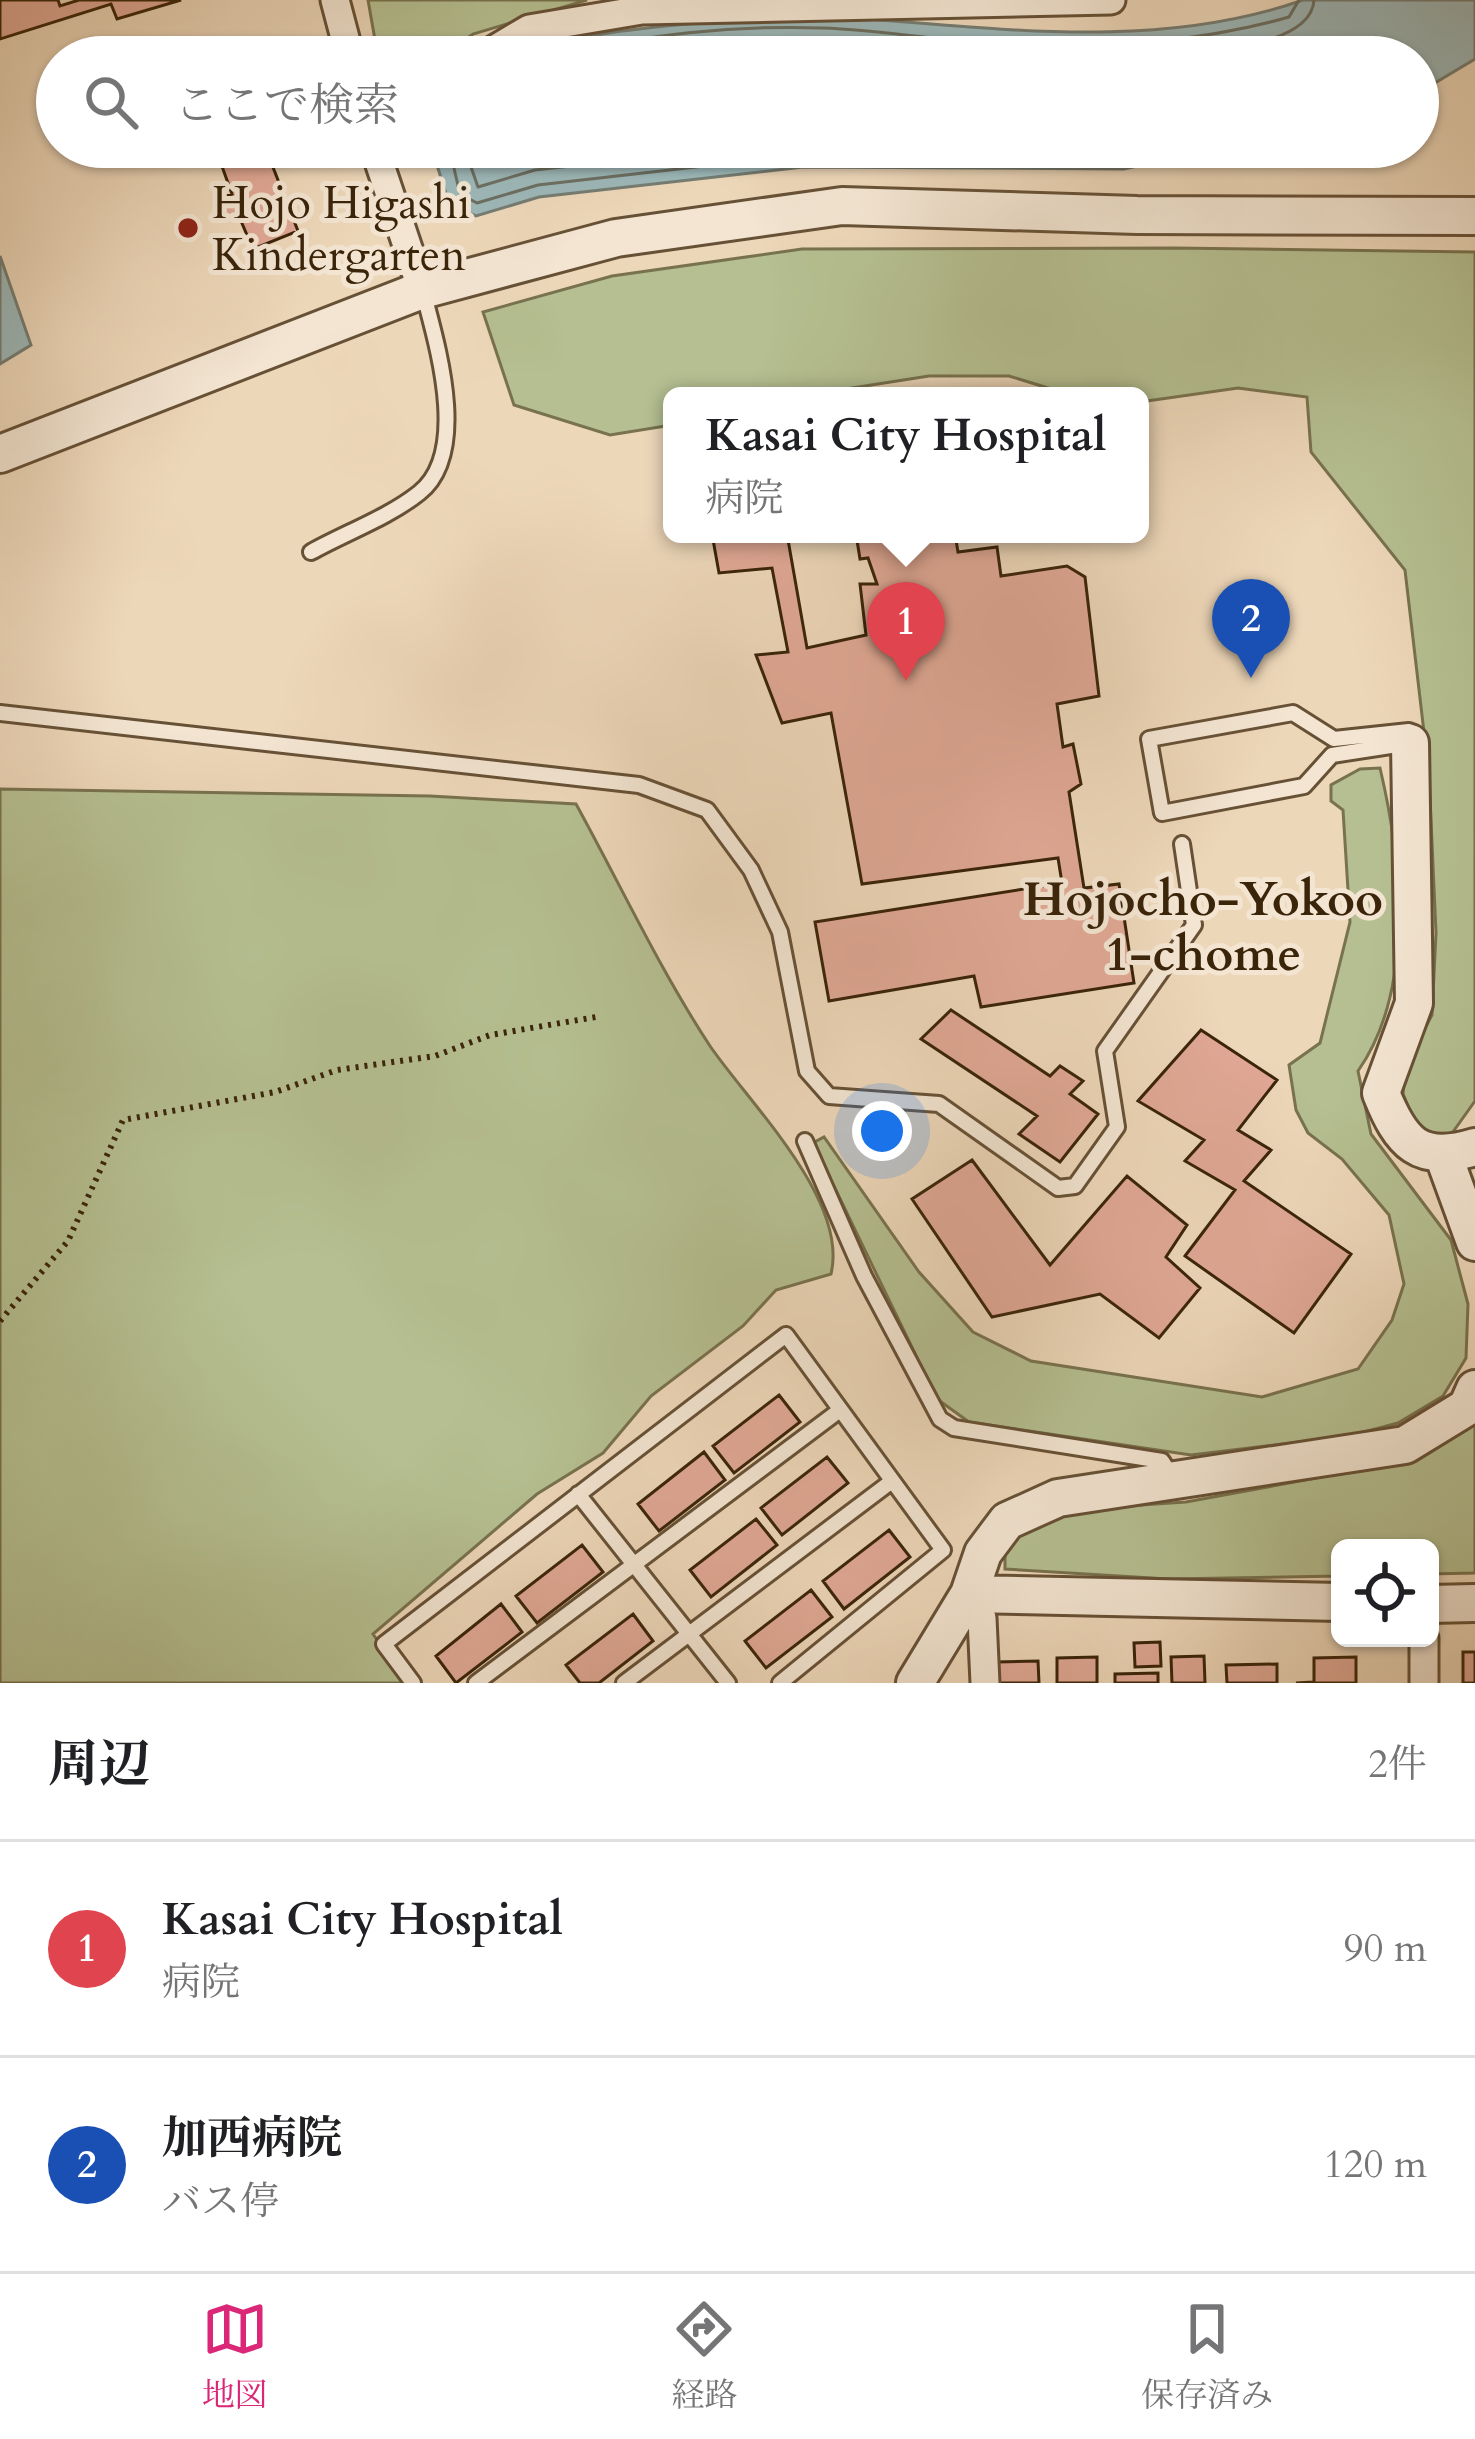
<!DOCTYPE html>
<html lang="ja">
<meta charset="utf-8">
<style>
:root{--surface:#fff;--page:#f6f6f6;--text:#202124;--muted:#757577;--line:#e0e0e0;--accent:#db2777}
body{margin:0;font-family:Cardo,"Noto Serif JP",serif;background:var(--page);color:var(--text)}
.controls{position:absolute;right:36px;bottom:36px;display:grid;overflow:hidden;border-radius:18px;box-shadow:0 3px 9px #0004}
.controls button{width:108px;height:108px;display:grid;place-items:center;padding:0;border:0;border-bottom:3px solid var(--line);background:var(--surface);color:var(--text);font:60px sans-serif}
.you{position:absolute;left:882px;top:1131px;width:42px;height:42px;margin:-30px;border:9px solid #fff;border-radius:50%;background:#1a73e8;box-shadow:0 0 0 18px #1a73e833}
.badge{display:grid;place-items:center;width:78px;height:78px;border-radius:50%;background:var(--accent);color:#fff;font-size:39px;font-weight:700}
.pin{position:absolute;translate:-50% -99px;filter:drop-shadow(0 3px 6px #0008)}
.pin::after{content:'';position:absolute;top:63px;width:42px;height:36px;background:inherit;clip-path:polygon(0 0,100% 0,50% 100%)}
.popup{position:absolute;left:663px;top:387px;width:486px;height:156px;box-sizing:border-box;display:grid;place-content:center;border-radius:18px;background:var(--surface);filter:drop-shadow(0 3px 9px #0005);font-size:39px;white-space:nowrap;color:var(--muted)}
.popup b{font-size:45px;color:var(--text)}
.popup::after{content:'';position:absolute;left:50%;top:100%;margin-left:-24px;border:24px solid transparent;border-top-color:var(--surface)}
.list{margin:0;padding:0;list-style:none}
h2{display:flex;justify-content:space-between;align-items:center;height:156px;margin:0;padding:0 48px;font-size:51px}
h2 small{font-size:39px;font-weight:400;color:var(--muted)}
.list li{display:grid;grid-template-columns:78px 1fr auto;gap:36px;align-items:center;box-sizing:border-box;height:216px;padding:0 48px;border-top:3px solid var(--line)}
.list b{display:block;font-size:45px;white-space:nowrap}
.list p{margin:0;font-size:39px;white-space:nowrap;color:var(--muted)}
.list em{font-size:39px;font-style:normal;color:var(--muted)}
.icon{flex:none;width:66px;height:66px;fill:none;stroke:currentColor;stroke-width:2;stroke-linecap:round;stroke-linejoin:round}
.map{position:relative;flex:none;width:1475px;height:1683px;overflow:hidden}
.search{position:absolute;background:var(--surface);box-shadow:0 3px 9px #0004;left:36px;right:36px;top:36px;height:132px;display:flex;align-items:center;gap:30px;box-sizing:border-box;padding:0 42px;border-radius:66px;color:var(--muted);font-size:45px}
.sheet{height:588px;background:var(--surface)}
nav{display:flex;justify-content:space-around;align-items:center;box-sizing:border-box;height:168px;border-top:3px solid var(--line);background:var(--surface);font-size:33px;color:var(--muted)}
nav a{display:grid;justify-items:center;gap:6px}
nav .on{color:var(--accent)}
.map>svg:first-child{display:block}
.green{fill:#b5bf91;stroke:#78724e;stroke-width:3}
.water{fill:#9cb7b8;stroke:#757c72;stroke-width:3}
.lines{fill:none;stroke-linecap:round;stroke-linejoin:round}
.shore{stroke:#6b6e61;stroke-width:3}
.building{fill:#e0a895;stroke:#3a240a;stroke-width:3}
.service-casing{stroke:#675136;stroke-width:20}
.minor-casing{stroke:#675136;stroke-width:33}
.tertiary-casing{stroke:#675136;stroke-width:42}
.path{stroke:#3a240a;stroke-width:6;stroke-dasharray:3 6;stroke-linecap:butt}
.service{stroke:#f3e5d2;stroke-width:14}
.minor{stroke:#f3e5d2;stroke-width:27}
.tertiary{stroke:#f3e5d2;stroke-width:36}
.poi-dot{fill:#8f2418;stroke:#f3e5d2;stroke-width:4.5}
.labels{text-anchor:middle;stroke-width:10;stroke-linejoin:round;paint-order:stroke}
.poi-label{font-size:45px;fill:#3a240a;stroke:#f3e5d2;text-anchor:start}
.neighbourhood-label{font-size:48px;font-weight:bold;fill:#3a240a;stroke:#f3e5d2}
</style>
<div class="map">
<svg width="1475" height="1683" viewBox="0 0 1475 1683">
<rect width="100%" height="100%" fill="#edd7b9"/>
<filter id="stains"><feTurbulence type="fractalNoise" baseFrequency=".00167" numOctaves="4"/><feColorMatrix values="0 0 0 0 .2 0 0 0 0 .09 0 0 0 0 .02 0 0 0 .5 -.17"/></filter>
<radialGradient id="worn" r=".72"><stop offset=".6" stop-color="#630" stop-opacity="0"/><stop offset="1" stop-color="#630" stop-opacity=".3"/></radialGradient>
<path class="green" d="M 368,0 L 587,0 L 473,34 L 438,57 L 378,57 Z
M 1174,248 L 1475,252 L 1475,1101 L 1450,1136 L 1419,1133 L 1403,1094 L 1405,1065 L 1432,1015 L 1436,933 L 1429,775 L 1405,570 L 1311,452 L 1307,397 L 1238,388 L 1140,402 L 1140,396 L 1074,396 L 1009,376 L 929,376 L 801,396 L 672,396 L 672,425 L 610,435 L 514,405 L 483,312 L 612,276 L 802,249 Z
M 1380,768 C 1402,861 1415,990 1358,1071 L 1371,1134 L 1451,1240 L 1468,1304 L 1466,1358 L 1443,1396 L 1398,1423 L 1349,1436 L 1191,1455 L 969,1422 L 937,1399 L 813,1143 L 824,1137 L 919,1272 L 973,1332 L 1031,1361 L 1262,1397 L 1358,1369 L 1392,1320 L 1404,1284 L 1389,1215 L 1342,1159 L 1308,1133 L 1296,1110 L 1289,1065 L 1320,1043 L 1350,922 L 1343,810 L 1331,801 L 1331,785 L 1360,769 Z
M 0,789 L 430,796 L 576,804 C 620,884 660,970 710,1046 C 749,1103 849,1200 831,1274 L 776,1290 L 743,1326 L 651,1396 L 603,1453 L 537,1494 L 373,1634 L 407,1683 L 0,1683 Z
M 1475,1423 L 1475,1573 L 1430,1574 L 1430,1548 L 1340,1548 L 1340,1576 L 1168,1579 L 1005,1569 L 1005,1540 L 1066,1510 L 1186,1502 L 1419,1459 Z"/>
<path class="water" d="M 1303,0 L 1475,0 L 1475,59 L 1418,93 L 1418,57 L 525,57 C 571,35 625,30 676,25 C 738,19 805,14 868,19 C 1013,30 1163,49 1303,0 Z
M 437,147 L 1223,147 L 1124,169 L 803,167 L 539,197 L 476,216 L 449,203 L 436,162 Z
M 0,256 L 31,345 L 0,364 Z"/>
<g class="lines">
<path class="shore" d="M 558,57 C 640,34 737,25 822,28 C 890,30 957,44 1024,46 C 1108,49 1209,40 1289,17 L 1299,0
M 626,57 L 820,43 L 983,57
M 1089,57 C 1135,56 1311,60 1314,0
M 449,147 L 460,194 L 477,203 L 538,185 L 802,155 L 1123,157 L 1181,147
M 464,147 L 478,187 L 535,170 L 743,147"/>
</g>
<path class="building" d="M 0,0 L 58,0 L 60,6 L 79,0 L 181,0 L 117,19 L 111,4 L 0,39 Z
M 127,147 L 176,147 L 132,162 Z
M 215,147 L 265,147 L 298,231 L 253,249 L 238,214 L 225,218 L 218,199 L 232,194 Z
M 712,534 L 787,534 L 807,648 L 866,635 L 860,584 L 877,584 L 868,558 L 860,559 L 856,534 L 955,534 L 958,552 L 997,547 L 1001,576 L 1067,566 L 1085,577 L 1099,696 L 1057,704 L 1063,747 L 1073,744 L 1081,784 L 1069,792 L 1084,888 L 1119,884 L 1134,983 L 981,1007 L 974,976 L 829,1001 L 815,922 L 1062,883 L 1058,858 L 862,884 L 831,713 L 782,723 L 756,655 L 788,652 L 772,568 L 719,573 Z
M 951,1010 L 1050,1076 L 1060,1066 L 1083,1081 L 1070,1094 L 1098,1114 L 1060,1162 L 1019,1134 L 1037,1116 L 921,1039 Z
M 1201,1030 L 1277,1080 L 1238,1130 L 1271,1150 L 1244,1181 L 1351,1254 L 1294,1333 L 1185,1256 L 1235,1190 L 1185,1161 L 1204,1140 L 1138,1101 Z
M 972,1160 L 1050,1265 L 1127,1176 L 1187,1225 L 1166,1257 L 1200,1288 L 1159,1338 L 1100,1294 L 992,1317 L 912,1199 Z
M 779,1395 L 800,1422 L 734,1473 L 713,1446 Z
M 704,1452 L 725,1480 L 659,1531 L 638,1504 Z
M 827,1457 L 848,1483 L 782,1535 L 761,1508 Z
M 756,1519 L 777,1545 L 711,1597 L 690,1570 Z
M 889,1530 L 910,1557 L 844,1609 L 823,1581 Z
M 582,1545 L 603,1572 L 537,1623 L 516,1596 Z
M 811,1590 L 832,1617 L 766,1668 L 745,1641 Z
M 501,1604 L 522,1632 L 456,1683 L 436,1656 Z
M 633,1614 L 653,1641 L 599,1683 L 580,1683 L 566,1665 Z
M 1160,1642 L 1161,1666 L 1135,1667 L 1134,1643 Z
M 1463,1652 L 1475,1652 L 1475,1683 L 1463,1683 Z
M 1204,1656 L 1205,1683 L 1172,1683 L 1171,1657 Z
M 1097,1657 L 1097,1683 L 1057,1683 L 1057,1658 Z
M 1356,1657 L 1356,1683 L 1296,1683 L 1314,1682 L 1314,1658 Z
M 1038,1661 L 1039,1683 L 998,1683 L 997,1662 Z
M 1277,1664 L 1277,1683 L 1227,1683 L 1226,1665 Z
M 1158,1673 L 1158,1683 L 1115,1683 L 1115,1674 Z"/>
<g class="lines">
<g class="service-casing">
<path id="service" d="M 311,552 C 345,533 389,517 419,493 C 470,453 437,345 424,295
M 0,713 L 639,785 L 707,810 L 751,870 L 780,932 L 807,1071 L 829,1096 L 939,1104 L 1058,1188 L 1075,1186 L 1117,1127 L 1105,1051 L 1194,925 L 1182,844
M 1293,713 L 1334,739 L 1409,731 L 1410,743 L 1332,755 L 1304,786 L 1162,813 L 1149,739 Z
M 805,1141 L 864,1276 L 940,1419 L 954,1428 L 1162,1461 L 1171,1475
M 578,1494 L 728,1683
M 413,1683 L 384,1644 L 786,1335 L 943,1550 L 780,1683
M 476,1683 L 840,1410
M 624,1683 L 892,1481"/>
</g>
<g class="minor-casing">
<path id="minor" d="M 335,0 L 350,57
M 482,57 L 529,29 L 642,10 L 1111,0
M 374,147 L 422,290
M 969,1594 L 982,1618 L 985,1683
M 1424,1683 L 1424,1638"/>
</g>
<g class="tertiary-casing">
<path id="tertiary" d="M 0,454 L 422,290 L 616,238 L 842,206 L 1137,215 L 1475,216
M 1410,743 L 1414,1003 L 1381,1093 C 1401,1143 1419,1164 1475,1147
M 1444,1157 L 1475,1242
M 969,1594 L 1340,1602
M 1430,1604 L 1475,1603
M 915,1683 L 969,1594 L 983,1553 L 1007,1521 L 1058,1498 L 1405,1445 L 1467,1407 L 1475,1389"/>
</g>
<path class="path" d="M 0,1321 L 68,1241 L 123,1120 L 275,1092 L 337,1070 L 435,1056 L 490,1035 L 596,1017"/>
<use href="#service" class="service"/>
<use href="#minor" class="minor"/>
<use href="#tertiary" class="tertiary"/>
</g>
<circle class="poi-dot" cx="188" cy="228" r="12"/>
<g class="labels">
<g class="poi-label">
<text x="212" y="218">Hojo Higashi<tspan x="212" dy="52">Kindergarten</tspan></text>
</g>
<g class="neighbourhood-label">
<text x="1203" y="915">Hojocho-Yokoo<tspan x="1203" dy="55">1-chome</tspan></text>
</g>
</g>
<rect width="100%" height="100%" filter="url(#stains)"/>
<rect width="100%" height="100%" fill="url(#worn)"/>
</svg>
<div class="controls">
<button><svg class="icon" aria-label="locate" viewBox="0 0 24 24"><circle cx="12" cy="12" r="6"/><path d="M12 2v4M12 18v4M2 12h4M18 12h4"/></svg></button>
</div>
<div class="you"></div>
<div class="pin badge" style="left:906px;top:681px;background:#e0444e">1</div>
<div class="popup"><b>Kasai City Hospital</b>病院</div>
<div class="pin badge" style="left:1251px;top:678px;background:#1a4fb4">2</div>
<div class="search"><svg class="icon" aria-label="search" viewBox="0 0 24 24"><circle cx="10" cy="10" r="6"/><path d="M15 15l6 6"/></svg>ここで検索</div>
</div>
<section class="sheet">
<h2>周辺<small>2件</small></h2>
<ul class="list">
<li><span class="badge" style="background:#e0444e">1</span><div><b>Kasai City Hospital</b><p>病院</p></div><em>90 m</em></li>
<li><span class="badge" style="background:#1a4fb4">2</span><div><b>加西病院</b><p>バス停</p></div><em>120 m</em></li>
</ul>
</section>
<nav>
<a class="on"><svg class="icon" aria-label="map" viewBox="0 0 24 24"><path d="M3 6l6-2 6 2 6-2v14l-6 2-6-2-6 2zM9 4v14M15 6v14"/></svg>地図</a>
<a><svg class="icon" aria-label="directions" viewBox="0 0 24 24"><path d="M12 3l9 9-9 9-9-9zM9 14v-3h6M13 9l2 2-2 2"/></svg>経路</a>
<a><svg class="icon" aria-label="saved" viewBox="0 0 24 24"><path d="M7 4h10v16l-5-4-5 4z"/></svg>保存済み</a>
</nav>
